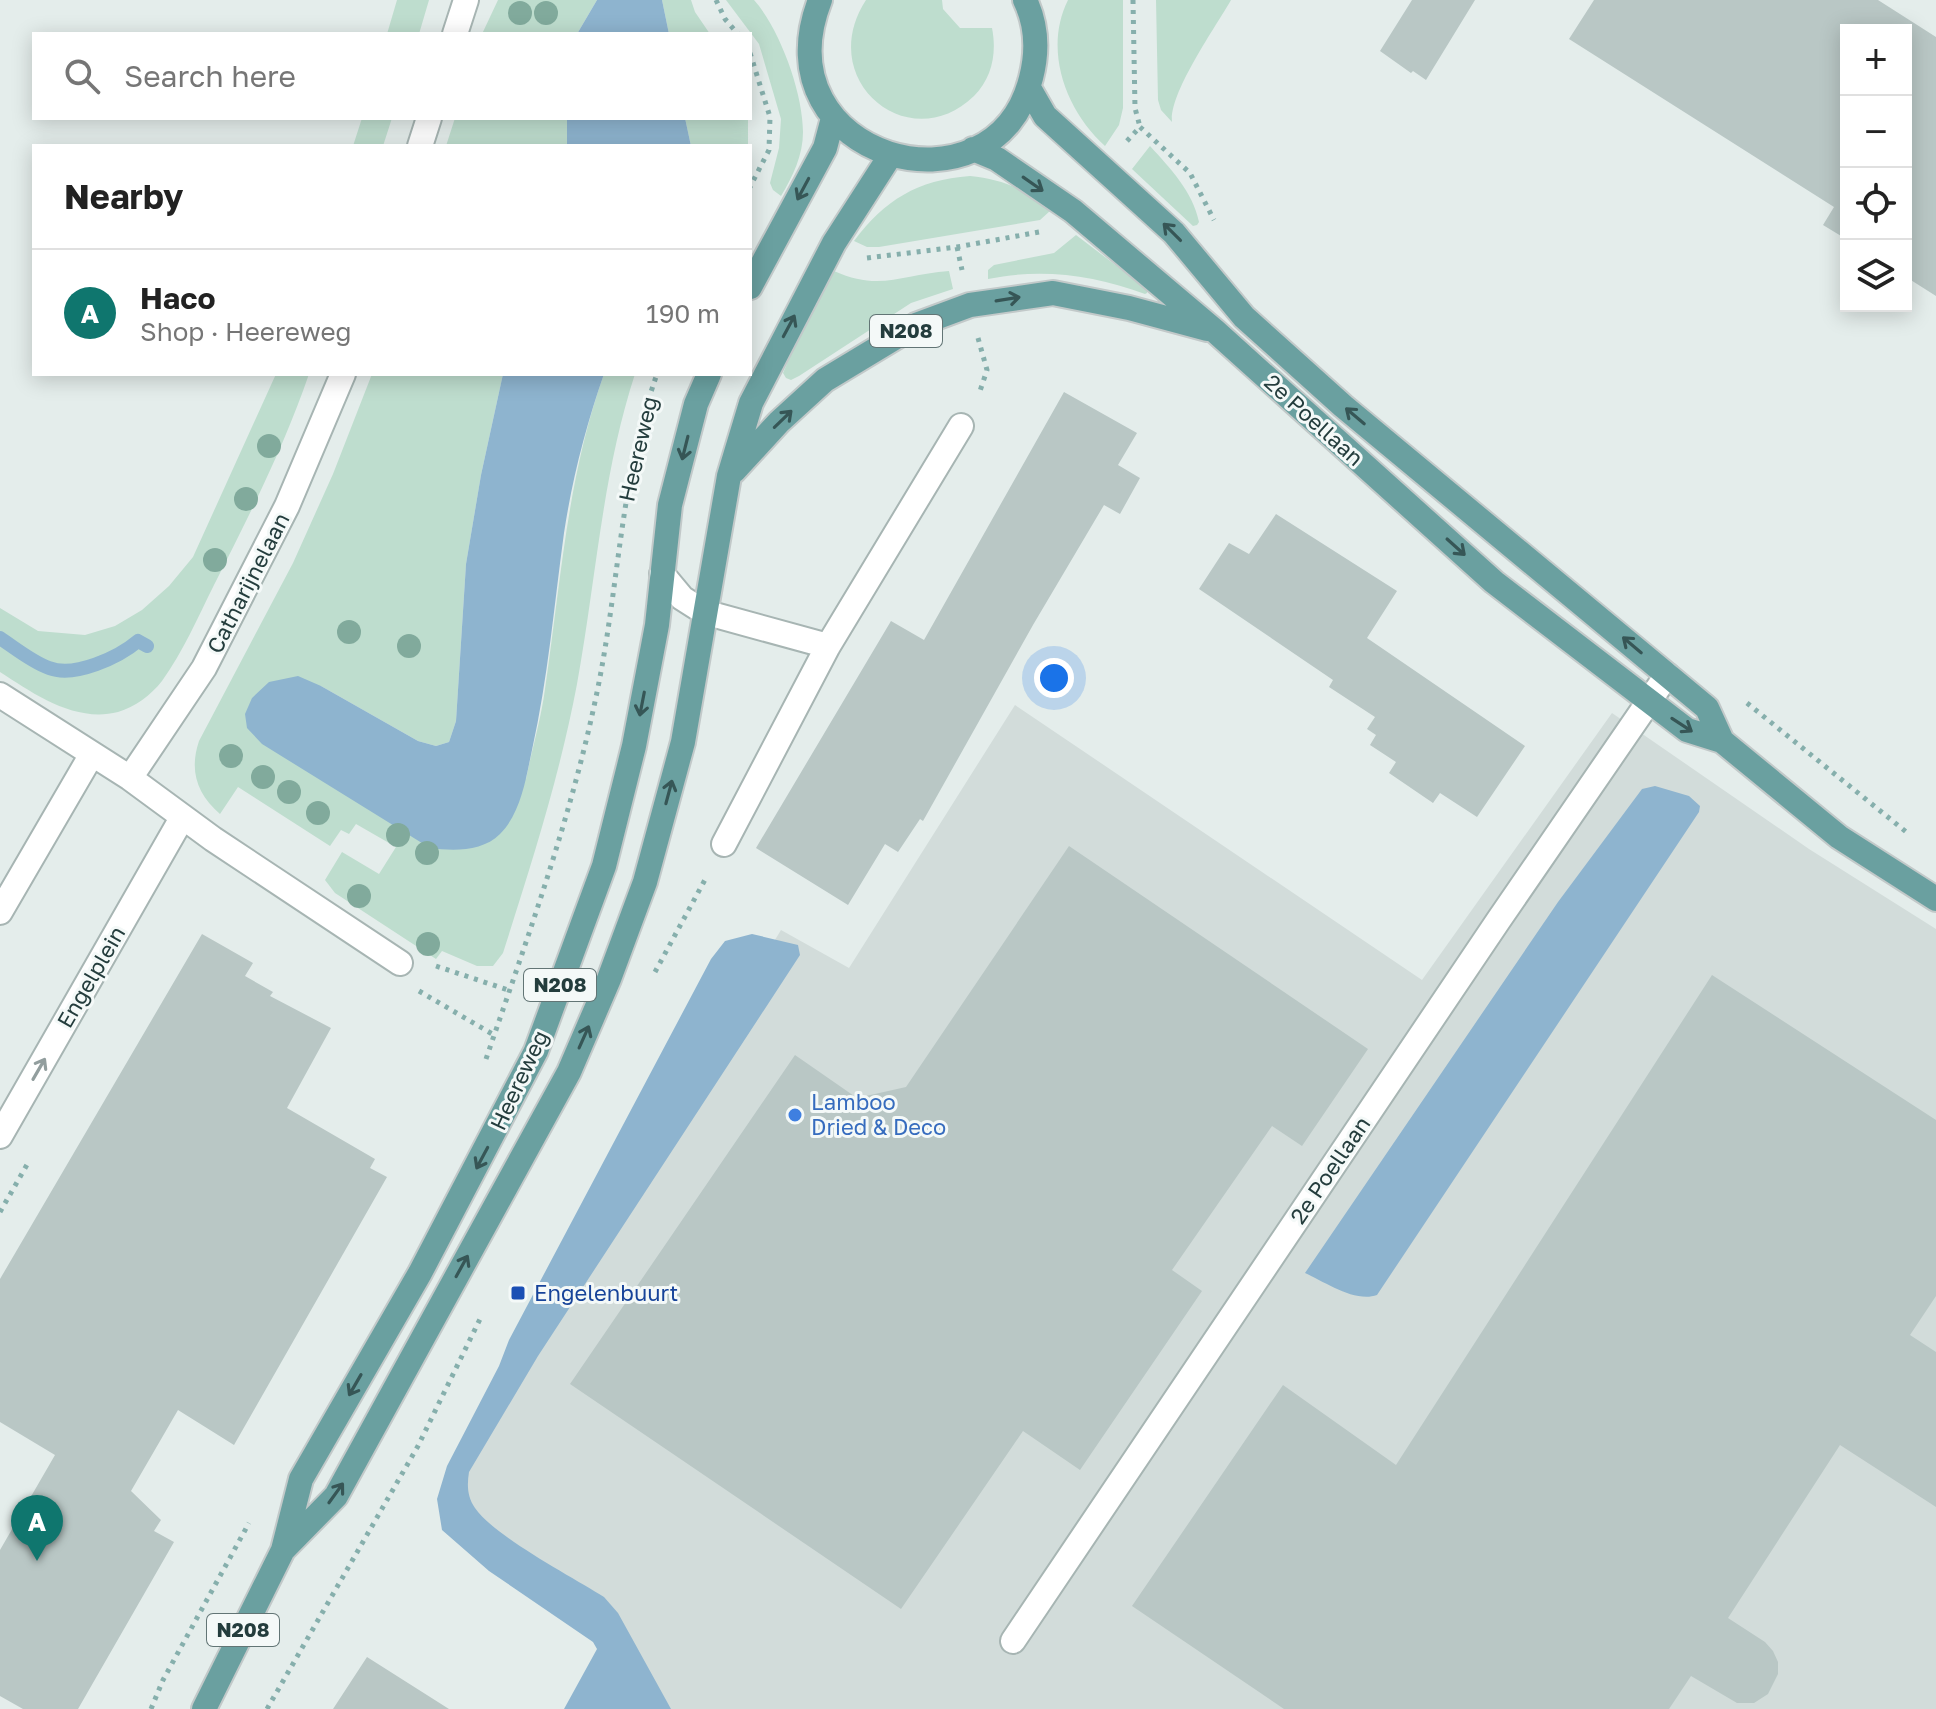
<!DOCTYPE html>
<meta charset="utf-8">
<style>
:root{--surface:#fff;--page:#f6f6f6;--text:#222;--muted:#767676;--line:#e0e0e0;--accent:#0f766e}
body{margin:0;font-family:"Golos Text",sans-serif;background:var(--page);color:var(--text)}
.controls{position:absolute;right:24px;top:24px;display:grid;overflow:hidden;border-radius:0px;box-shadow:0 4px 20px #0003}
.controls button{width:72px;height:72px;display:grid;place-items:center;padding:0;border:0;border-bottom:2px solid var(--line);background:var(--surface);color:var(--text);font:40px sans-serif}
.you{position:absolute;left:1054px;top:678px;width:28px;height:28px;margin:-20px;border:6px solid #fff;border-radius:50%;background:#1a73e8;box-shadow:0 0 0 12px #1a73e833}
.badge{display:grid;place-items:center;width:52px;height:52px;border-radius:50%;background:var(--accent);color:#fff;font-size:26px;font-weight:700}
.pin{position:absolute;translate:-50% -66px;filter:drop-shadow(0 2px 4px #0008)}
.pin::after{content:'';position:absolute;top:42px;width:28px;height:24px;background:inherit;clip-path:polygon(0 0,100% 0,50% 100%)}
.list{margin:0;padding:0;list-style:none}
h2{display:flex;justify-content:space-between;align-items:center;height:104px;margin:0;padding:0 32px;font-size:34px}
h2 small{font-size:26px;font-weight:400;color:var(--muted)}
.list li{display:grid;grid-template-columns:52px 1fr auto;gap:24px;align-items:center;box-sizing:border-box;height:128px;padding:0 32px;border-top:2px solid var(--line)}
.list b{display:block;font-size:30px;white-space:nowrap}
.list p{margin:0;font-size:26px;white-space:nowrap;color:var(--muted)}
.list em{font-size:26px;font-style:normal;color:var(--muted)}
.icon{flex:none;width:44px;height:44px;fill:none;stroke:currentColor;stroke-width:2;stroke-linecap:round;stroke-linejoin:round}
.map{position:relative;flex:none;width:1936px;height:1709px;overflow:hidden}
.search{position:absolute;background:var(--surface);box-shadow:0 4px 20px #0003;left:32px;top:32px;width:720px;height:88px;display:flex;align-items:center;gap:20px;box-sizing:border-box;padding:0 28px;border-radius:0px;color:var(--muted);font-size:30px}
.panel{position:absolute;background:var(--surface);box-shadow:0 4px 20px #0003;left:32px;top:144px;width:720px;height:232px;border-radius:0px}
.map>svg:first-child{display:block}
.built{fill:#d2dcda}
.green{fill:#beddce}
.water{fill:#8eb4cf}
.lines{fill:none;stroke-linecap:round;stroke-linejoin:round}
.stream{stroke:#8eb4cf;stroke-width:14}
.building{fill:#b9c7c5}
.minor-casing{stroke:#a7b5b3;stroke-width:28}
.major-casing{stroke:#c2c9c9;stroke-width:28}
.path{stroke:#86afac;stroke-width:5;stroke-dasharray:4 6;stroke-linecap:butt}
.minor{stroke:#fff;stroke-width:24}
.major{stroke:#6aa0a0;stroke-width:24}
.tree{fill:#81aa9c}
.oneway{stroke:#365656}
.oneway2{stroke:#929e9e}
.shop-dot{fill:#3f7fe0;stroke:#f4f9f8;stroke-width:3}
.transit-dot{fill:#1a4fb4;stroke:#f4f9f8;stroke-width:3}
.labels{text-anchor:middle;stroke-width:6;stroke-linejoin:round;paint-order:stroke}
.shield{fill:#f4f9f8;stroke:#627575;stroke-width:2}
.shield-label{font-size:20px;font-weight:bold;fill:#243d3d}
.street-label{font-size:22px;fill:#243d3d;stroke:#f4f9f8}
.shop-label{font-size:22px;fill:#366cbe;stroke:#f4f9f8;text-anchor:start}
.transit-label{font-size:22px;fill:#164399;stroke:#f4f9f8;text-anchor:start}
</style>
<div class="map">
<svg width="1936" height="1709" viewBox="0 0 1936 1709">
<rect width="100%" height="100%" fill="#e4edeb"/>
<path class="built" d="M 1015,705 L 1422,980 L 1612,713 L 1809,849 L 1936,929 L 1936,1709 L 652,1709 L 614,1638 L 459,1510 L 480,1426 L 781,930 L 849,968 Z"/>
<path class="green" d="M 397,0 L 429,0 L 419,34 L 387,34 Z
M 498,0 L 597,0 L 577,34 L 482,34 Z
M 662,0 L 691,0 L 695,12 L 710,34 L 669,34 Z
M 726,0 L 754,0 C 780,29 803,93 803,132 C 803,155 793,176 781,196 L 773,190 L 770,183 L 779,148 L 781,119 L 759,44 Z
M 866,0 L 942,0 L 943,9 L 960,28 L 992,28 C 997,53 992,78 974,96 C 909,159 814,80 866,0 Z
M 1068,0 L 1123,0 L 1123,108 L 1119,125 L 1105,146 C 1066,111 1043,50 1068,0 Z
M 1156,0 L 1231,0 C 1215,28 1169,93 1172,122 L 1161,110 L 1158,100 Z
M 362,118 L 392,118 L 383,146 L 353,146 Z
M 455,118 L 567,118 L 567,146 L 446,146 Z
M 685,118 L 748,118 L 748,146 L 691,146 Z
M 1150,146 C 1170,168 1193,192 1199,222 L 1197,225 L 1193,226 L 1132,169 Z
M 970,176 C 1002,179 1025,189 1050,211 L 1040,220 L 879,247 L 867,247 L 854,241 C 885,200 917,180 970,176 Z
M 1076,235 L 1147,289 L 1147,293 L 1145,294 C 1094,275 1041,268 988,279 L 988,270 L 994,265 L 1054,253 Z
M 834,271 C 880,292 903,274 949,271 L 953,289 L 911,303 L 799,376 L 791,380 L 786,378 L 783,373 L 802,329 Z
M 276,374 L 309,374 C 284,447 249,516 214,585 C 198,617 183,652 162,681 C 151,695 135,707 118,712 C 75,723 34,694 0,672 L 0,608 L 38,631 L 85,635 L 115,626 L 142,610 L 169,586 L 193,557 Z
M 372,374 L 503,374 L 481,475 L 466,564 L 456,721 L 449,742 L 436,746 L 418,741 L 321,686 L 252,698 L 526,779 C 532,749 541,719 545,689 C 561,581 567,478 604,374 L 635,374 C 602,475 596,580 577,684 C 560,775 531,865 503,953 L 493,966 L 477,966 L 442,951 L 436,959 L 335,893 L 325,880 L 342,852 L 379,874 L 396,847 L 356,824 L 349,834 L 341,830 L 330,846 L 238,787 L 220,814 C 197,794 189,771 199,741 L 293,563 L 333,474 Z"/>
<path class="water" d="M 597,0 L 662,0 L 669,34 L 577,34 Z
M 567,118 L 685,118 L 691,146 L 567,146 Z
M 503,374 L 604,374 C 586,425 572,480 564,533 C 554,606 548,678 532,750 C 526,778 521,813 500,834 C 482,852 453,851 430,848 L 262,744 L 247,728 L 245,714 L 252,698 L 269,682 L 298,676 L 321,686 L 418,741 L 436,746 L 449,742 L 456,721 L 466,564 L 481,475 Z
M 1655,786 L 1689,796 L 1700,806 L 1699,812 L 1377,1295 C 1355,1303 1325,1282 1305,1273 L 1558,902 L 1642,789 Z
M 752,934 L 798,945 L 800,955 L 538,1356 L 469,1472 C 467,1485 467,1496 475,1508 C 494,1536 572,1577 604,1597 L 618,1613 L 671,1709 L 564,1709 L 597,1649 L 593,1642 L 489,1571 L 442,1530 L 437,1499 L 447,1466 L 499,1366 L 509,1340 L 711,959 L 725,941 Z"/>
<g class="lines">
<path class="stream" d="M 0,638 C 15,648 32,662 49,668 C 75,678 119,657 138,641 L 147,646"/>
</g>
<path class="building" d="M 1412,0 L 1475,0 L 1426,80 L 1413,71 L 1411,73 L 1380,51 Z
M 1594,0 L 1878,0 L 1936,37 L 1936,296 L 1906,277 L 1906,30 L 1846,30 L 1846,239 L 1823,225 L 1834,207 L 1569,39 Z
M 1064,392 L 1137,433 L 1118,465 L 1140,478 L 1120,514 L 1104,505 L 1033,625 L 923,821 L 920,819 L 898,852 L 885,844 L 848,905 L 756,848 L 891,621 L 924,640 Z
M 1276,514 L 1397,591 L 1367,638 L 1525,746 L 1477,817 L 1440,793 L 1433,803 L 1389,773 L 1396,762 L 1370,745 L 1376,735 L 1367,729 L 1375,717 L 1329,687 L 1333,680 L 1199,589 L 1229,543 L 1249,554 Z
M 1069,846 L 1368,1049 L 1302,1146 L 1272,1126 L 1172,1270 L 1202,1291 L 1080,1470 L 1023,1431 L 901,1609 L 570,1384 L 795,1055 L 857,1098 L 906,1087 Z
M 202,934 L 253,963 L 245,976 L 273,992 L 270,996 L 331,1028 L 287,1108 L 375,1159 L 370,1168 L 387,1177 L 234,1445 L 178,1410 L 131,1491 L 161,1520 L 154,1531 L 174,1542 L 78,1709 L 23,1709 L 0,1696 L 0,1550 L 55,1455 L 0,1422 L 0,1279 Z
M 1712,975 L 1936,1120 L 1936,1296 L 1910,1335 L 1936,1352 L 1936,1507 L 1840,1445 L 1728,1618 L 1765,1642 L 1773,1651 L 1778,1662 L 1778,1674 L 1768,1694 L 1754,1703 L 1737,1703 L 1691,1676 L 1669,1709 L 1284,1709 L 1132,1606 L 1283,1385 L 1396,1465 Z
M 367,1657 L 449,1709 L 333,1709 Z"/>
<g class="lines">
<g class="minor-casing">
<path id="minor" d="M 455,34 L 466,0
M 420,146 L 429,118
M 662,574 L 682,598 L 704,612 L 828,646
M 0,695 L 130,778 L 213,839 L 400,963
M 130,778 L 204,668 L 287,506 L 343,374
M 724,844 L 828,646 L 961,426
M 0,912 L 92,754
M 0,1136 L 182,818
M 1013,1641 L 1498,921 L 1667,675"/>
</g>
<g class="major-casing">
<path id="major" d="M 820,0 C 758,159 995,224 1031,78 C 1038,51 1037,25 1025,0
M 1029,88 L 1045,116 L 1174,233 L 1244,317 L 1343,406 L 1707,708 L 1722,741
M 973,149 L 997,159 L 1073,211 L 1215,331 L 1494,582 L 1687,730 L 1722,741 L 1839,837 L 1936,899
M 750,287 L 825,148 L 833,118
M 734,471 L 779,422 L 825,380 L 916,325 L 970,305 L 1053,293 L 1129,308 L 1207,329
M 283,1550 L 336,1496 L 569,1072 L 609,979 L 645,882 L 683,742 L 729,476 L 751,403 L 834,243 L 890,156
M 204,1709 L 283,1550 L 301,1479 L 420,1273 L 536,1051 L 604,866 L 634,746 L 657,625 L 670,505 L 696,404 L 709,374"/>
</g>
<path class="path" d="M 716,0 L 725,19 L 738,34
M 1133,0 L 1135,108 L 1140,127
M 750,53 L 770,117 L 769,150 L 750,187
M 1140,127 L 1190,173 L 1214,220
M 1127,141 L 1140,127
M 957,247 L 962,270
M 867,258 L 957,247 L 1039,232
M 978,338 L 987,370 L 979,394
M 1747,703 L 1910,835
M 436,966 L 511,991
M 655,972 L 707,876
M 419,991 L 494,1035
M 486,1059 C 527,939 570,821 596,697 C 619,589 620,479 657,374
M 0,1212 L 28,1163
M 151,1709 L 163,1680 L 249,1523
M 267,1709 L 418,1446 L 481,1317"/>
<use href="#minor" class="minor"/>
<use href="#major" class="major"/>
</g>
<g class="tree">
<circle cx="520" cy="13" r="12"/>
<circle cx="546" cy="13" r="12"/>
<circle cx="269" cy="446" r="12"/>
<circle cx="246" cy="499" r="12"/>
<circle cx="215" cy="560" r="12"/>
<circle cx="349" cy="632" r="12"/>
<circle cx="409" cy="646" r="12"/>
<circle cx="231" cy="756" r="12"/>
<circle cx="263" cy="777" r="12"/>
<circle cx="289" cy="792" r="12"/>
<circle cx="318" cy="813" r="12"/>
<circle cx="398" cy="835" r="12"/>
<circle cx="427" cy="853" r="12"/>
<circle cx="359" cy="896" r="12"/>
<circle cx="428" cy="944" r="12"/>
</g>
<defs><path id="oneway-shaft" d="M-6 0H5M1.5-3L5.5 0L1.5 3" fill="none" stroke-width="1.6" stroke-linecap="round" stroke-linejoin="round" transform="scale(2)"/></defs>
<g class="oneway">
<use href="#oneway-shaft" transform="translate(1033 184) rotate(35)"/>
<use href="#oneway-shaft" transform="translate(803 189) rotate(118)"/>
<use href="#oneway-shaft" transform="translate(1172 232) rotate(-135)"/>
<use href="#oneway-shaft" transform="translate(1008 299) rotate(-9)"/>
<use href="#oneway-shaft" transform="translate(789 326) rotate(-62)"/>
<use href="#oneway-shaft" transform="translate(1355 416) rotate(-140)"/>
<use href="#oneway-shaft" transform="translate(783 419) rotate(-44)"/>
<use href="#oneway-shaft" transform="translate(685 448) rotate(104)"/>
<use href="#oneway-shaft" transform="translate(1456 547) rotate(42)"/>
<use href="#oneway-shaft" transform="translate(1632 645) rotate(-140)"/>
<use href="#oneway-shaft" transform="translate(642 704) rotate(101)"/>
<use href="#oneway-shaft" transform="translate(1682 725) rotate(33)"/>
<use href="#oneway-shaft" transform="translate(669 792) rotate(-75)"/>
<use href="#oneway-shaft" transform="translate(584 1037) rotate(-66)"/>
<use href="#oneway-shaft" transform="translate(482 1158) rotate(118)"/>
<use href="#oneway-shaft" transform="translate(462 1266) rotate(-61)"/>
<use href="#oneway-shaft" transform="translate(355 1385) rotate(120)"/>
<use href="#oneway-shaft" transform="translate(336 1493) rotate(-54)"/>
</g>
<use class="oneway2" href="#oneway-shaft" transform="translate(39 1069) rotate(-60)"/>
<circle class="shop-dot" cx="795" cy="1115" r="8"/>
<rect class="transit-dot" x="510" y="1285" width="16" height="16" rx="4"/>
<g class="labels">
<g class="shield">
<rect x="870" y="315" width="72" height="32" rx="6"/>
<rect x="524" y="969" width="72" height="32" rx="6"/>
<rect x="207" y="1614" width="72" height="32" rx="6"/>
</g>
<g class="shield-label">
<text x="906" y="338">N208</text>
<text x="560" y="992">N208</text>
<text x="243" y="1637">N208</text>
</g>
<g class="street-label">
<text transform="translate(1314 420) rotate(42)" y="8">2e Poellaan</text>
<text transform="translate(638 449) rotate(-77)" y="8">Heereweg</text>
<text transform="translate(248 583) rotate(-63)" y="8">Catharijnelaan</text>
<text transform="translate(91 977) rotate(-60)" y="8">Engelplein</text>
<text transform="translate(519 1080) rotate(-65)" y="8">Heereweg</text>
<text transform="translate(1330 1170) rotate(-56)" y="8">2e Poellaan</text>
</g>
<g class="shop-label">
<text x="811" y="1110">Lamboo<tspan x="811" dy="25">Dried &amp; Deco</tspan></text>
</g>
<g class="transit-label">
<text x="534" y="1301">Engelenbuurt</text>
</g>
</g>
</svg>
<div class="controls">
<button>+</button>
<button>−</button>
<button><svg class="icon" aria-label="locate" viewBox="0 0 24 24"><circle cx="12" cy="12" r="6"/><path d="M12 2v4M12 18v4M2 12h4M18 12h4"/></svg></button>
<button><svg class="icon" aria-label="layers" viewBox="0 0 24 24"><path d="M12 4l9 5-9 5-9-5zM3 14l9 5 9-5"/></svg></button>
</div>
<div class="you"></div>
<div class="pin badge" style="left:37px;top:1561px">A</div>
<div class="search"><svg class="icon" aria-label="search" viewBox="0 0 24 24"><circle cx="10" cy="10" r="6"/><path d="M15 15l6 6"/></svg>Search here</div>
<section class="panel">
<h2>Nearby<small></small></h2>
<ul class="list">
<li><span class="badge">A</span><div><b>Haco</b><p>Shop · Heereweg</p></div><em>190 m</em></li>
</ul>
</section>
</div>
